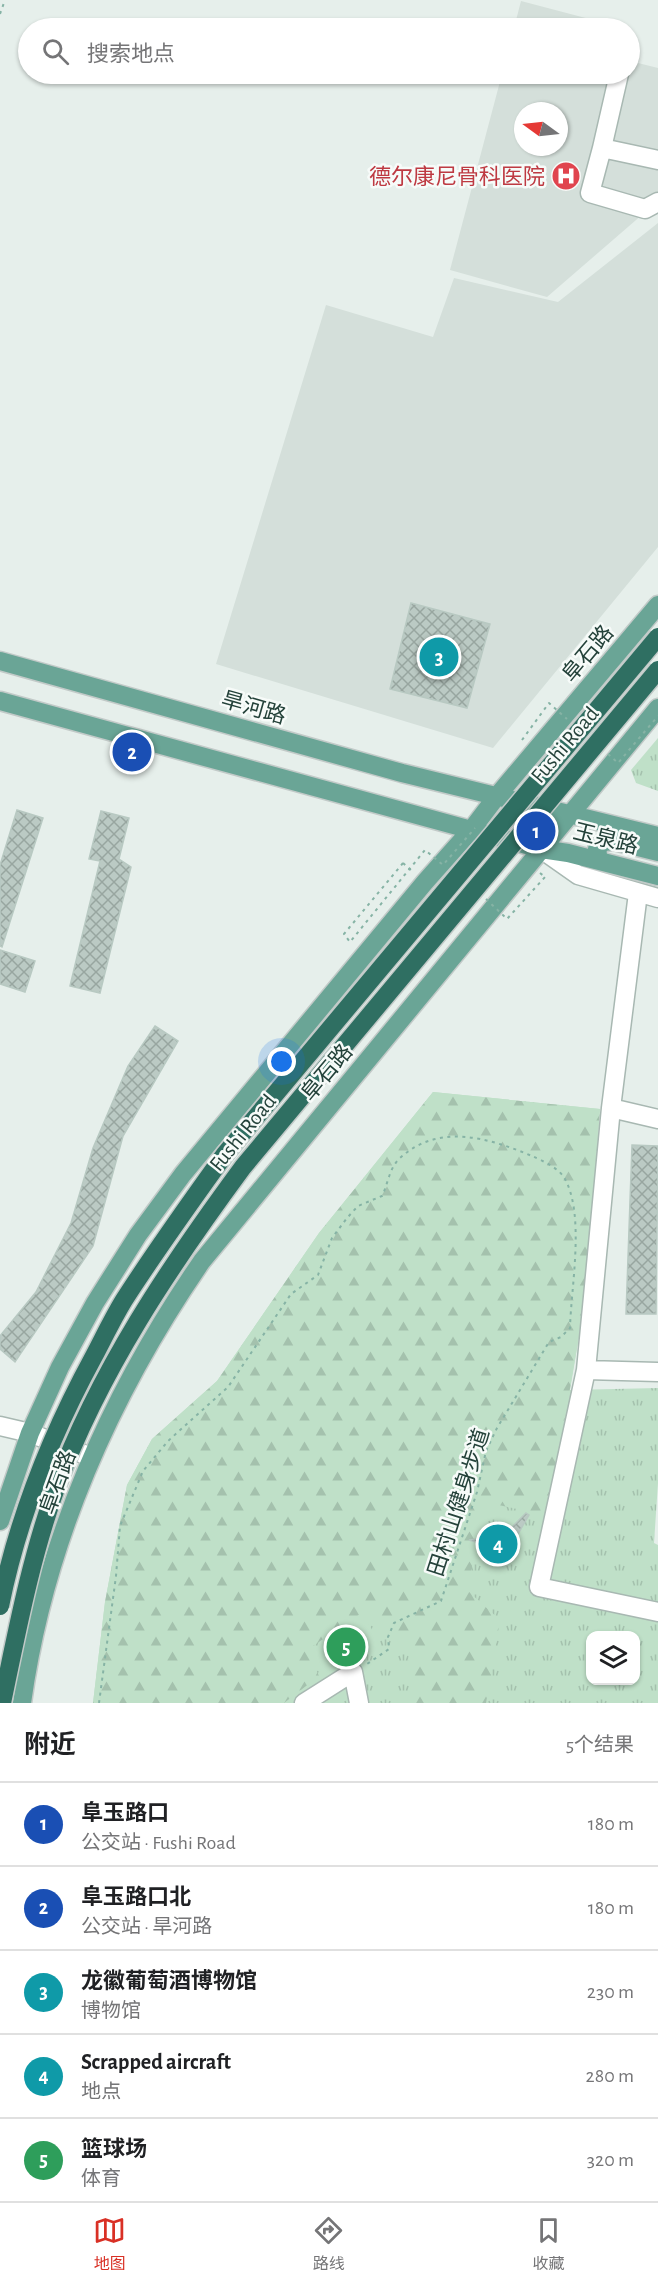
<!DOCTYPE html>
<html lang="zh">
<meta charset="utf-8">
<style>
:root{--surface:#fff;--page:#f6f6f6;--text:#202124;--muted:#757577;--line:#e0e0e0;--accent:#d93025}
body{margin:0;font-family:"Alegreya Sans","Noto Sans SC",sans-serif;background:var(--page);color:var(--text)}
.controls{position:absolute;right:18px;bottom:18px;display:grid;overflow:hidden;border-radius:12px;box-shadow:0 2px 4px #0004}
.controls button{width:54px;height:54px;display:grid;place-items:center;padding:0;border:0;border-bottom:2px solid var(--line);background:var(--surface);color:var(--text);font:30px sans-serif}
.compass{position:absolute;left:514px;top:102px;width:54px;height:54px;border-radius:50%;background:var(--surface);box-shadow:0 2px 4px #0004;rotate:285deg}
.you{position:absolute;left:282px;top:1062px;width:21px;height:21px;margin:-15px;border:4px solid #fff;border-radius:50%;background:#1a73e8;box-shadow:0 0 0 9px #1a73e833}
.badge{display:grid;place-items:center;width:39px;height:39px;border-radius:50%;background:var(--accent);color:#fff;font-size:20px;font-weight:700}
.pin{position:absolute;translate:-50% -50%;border:3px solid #fff;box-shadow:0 2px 6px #0006}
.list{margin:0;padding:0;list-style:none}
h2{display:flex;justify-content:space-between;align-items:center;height:78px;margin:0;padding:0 24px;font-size:26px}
h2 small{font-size:20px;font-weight:400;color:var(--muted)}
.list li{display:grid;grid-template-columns:39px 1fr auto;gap:18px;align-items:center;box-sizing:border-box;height:84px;padding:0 24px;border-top:2px solid var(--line)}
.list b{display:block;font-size:22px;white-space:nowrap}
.list p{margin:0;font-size:20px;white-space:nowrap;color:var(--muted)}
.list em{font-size:20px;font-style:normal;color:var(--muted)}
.icon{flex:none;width:33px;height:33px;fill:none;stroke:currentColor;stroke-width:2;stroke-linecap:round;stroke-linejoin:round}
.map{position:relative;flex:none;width:658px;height:1703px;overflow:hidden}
.search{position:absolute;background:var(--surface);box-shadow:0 2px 4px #0004;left:18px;right:18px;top:18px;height:66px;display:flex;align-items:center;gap:15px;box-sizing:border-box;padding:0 21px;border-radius:33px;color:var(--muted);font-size:22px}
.sheet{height:498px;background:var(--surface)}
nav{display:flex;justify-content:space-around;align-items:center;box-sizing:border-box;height:84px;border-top:2px solid var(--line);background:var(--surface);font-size:16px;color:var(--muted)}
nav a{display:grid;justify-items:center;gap:3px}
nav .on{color:var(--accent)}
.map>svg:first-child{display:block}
.built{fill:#d4dfda;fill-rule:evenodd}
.grass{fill:url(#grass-tufts);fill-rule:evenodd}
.forest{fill:url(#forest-firs)}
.garden{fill:#bfe0c8}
.building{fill:url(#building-cross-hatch);stroke:#b8c9c2;stroke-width:1.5}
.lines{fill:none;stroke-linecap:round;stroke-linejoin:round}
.minor-casing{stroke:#a8b8b2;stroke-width:21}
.major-casing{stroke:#c2cac8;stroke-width:21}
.path{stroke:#86b3a5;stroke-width:2;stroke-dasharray:3 4.5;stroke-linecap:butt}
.minor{stroke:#fff;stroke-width:18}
.major{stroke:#6aa596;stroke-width:18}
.highway-bridge-casing{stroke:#c2cac8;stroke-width:21;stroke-linecap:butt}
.path-bridge{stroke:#86b3a5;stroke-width:2;stroke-dasharray:3 4.5;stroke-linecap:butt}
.highway-bridge{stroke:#2f6f62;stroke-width:18}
.labels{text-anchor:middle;stroke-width:5;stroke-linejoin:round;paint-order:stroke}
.health-label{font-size:22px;fill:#be3a42;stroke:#f7fbf9;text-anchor:end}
.street-label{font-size:22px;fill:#24423a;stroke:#f7fbf9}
</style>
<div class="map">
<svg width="658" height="1703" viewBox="0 0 658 1703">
<defs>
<pattern id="grass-tufts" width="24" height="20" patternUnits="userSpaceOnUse" patternTransform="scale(1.5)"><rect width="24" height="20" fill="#bfe0c8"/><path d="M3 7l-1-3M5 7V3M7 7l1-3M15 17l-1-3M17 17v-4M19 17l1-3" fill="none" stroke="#a4c1ad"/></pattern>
<pattern id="forest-firs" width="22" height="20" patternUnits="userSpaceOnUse" patternTransform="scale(1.5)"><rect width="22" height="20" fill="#bfe0c8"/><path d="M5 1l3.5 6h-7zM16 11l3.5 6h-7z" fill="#a4c1ad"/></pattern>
<pattern id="building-cross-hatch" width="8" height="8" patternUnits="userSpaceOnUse" patternTransform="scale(1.5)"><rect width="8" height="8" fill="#bbcac4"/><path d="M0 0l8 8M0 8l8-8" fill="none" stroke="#98a6a0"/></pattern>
</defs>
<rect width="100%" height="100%" fill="#e6efeb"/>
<path class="built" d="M 521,1 L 616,26 L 616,28 L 514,28 Z
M 630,61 L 658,68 L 658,206 L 643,214 L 547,297 L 450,270 L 502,74 L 630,74 ZM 523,111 L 559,111 L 559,147 L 523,147 Z
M 658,223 L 658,547 L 493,748 L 216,664 L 326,305 L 433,337 L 454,278 L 558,302 Z"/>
<path class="grass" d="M 658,738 L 658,791 L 636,783 L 631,770 Z
M 433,1092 L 600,1109 L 585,1301 L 570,1390 L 658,1388 L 658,1483 L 654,1543 L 658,1545 L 658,1703 L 93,1703 L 105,1602 L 127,1485 L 152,1439 L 217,1381 L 319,1233 ZM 590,1636 L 636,1636 L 636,1680 L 590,1680 Z"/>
<path class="forest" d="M 433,1092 L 600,1109 L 585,1301 L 548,1516 L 485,1502 L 467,1590 L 500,1620 L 486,1703 L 411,1703 L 408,1645 L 366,1610 L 307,1650 L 319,1676 L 284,1703 L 93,1703 L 105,1602 L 127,1485 L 152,1439 L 217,1381 L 319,1233 Z"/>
<path class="garden" d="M 364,1616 L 380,1643 L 328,1676 L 312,1651 Z"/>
<path class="building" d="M 411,603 L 490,624 L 467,708 L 390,689 Z
M 17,810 L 43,818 L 2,947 L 0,946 L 0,865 Z
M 101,811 L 129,818 L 119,859 L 131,867 L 100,993 L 70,986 L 100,861 L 89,859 Z
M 0,950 L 35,961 L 25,992 L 0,984 Z
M 155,1026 L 178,1041 L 123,1136 L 93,1246 L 15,1362 L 0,1349 L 0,1336 L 36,1292 L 71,1223 L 93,1148 L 128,1066 Z
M 632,1145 L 658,1146 L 656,1314 L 626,1314 Z
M 526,1513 L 529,1515 L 508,1551 L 469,1540 L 503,1536 Z"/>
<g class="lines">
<g class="minor-casing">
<path id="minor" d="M 619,74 L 602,148 L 658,160
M 602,148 L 590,193 L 645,209 L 658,202
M 541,849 L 578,875 L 658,898
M 638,893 L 611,1108 L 586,1370 L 539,1587 L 658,1612
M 611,1108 L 658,1119
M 586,1370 L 658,1372
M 0,1426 L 30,1433 L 91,1457
M 304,1703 L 353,1672 L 359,1703"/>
</g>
<g class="major-casing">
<path id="major" d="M 0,661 L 402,773 L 658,836
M 0,701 L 541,849 L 568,853 L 658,876
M 599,861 L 597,849 L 603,842 L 614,841 L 658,852
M 0,1521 L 30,1433 L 60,1367 L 95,1303 L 138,1235 L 183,1174 L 425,882 L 472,829 L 497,796 L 658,605
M 22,1703 C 44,1543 111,1393 202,1261 L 658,708"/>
</g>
<path class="path" d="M 0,14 L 5,0
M 403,863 L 413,872
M 540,873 L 545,877
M 99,1703 L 116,1576 L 120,1526 L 143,1471 L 168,1441 L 228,1387 L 291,1294 L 318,1275 L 332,1238 L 347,1218 L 358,1206 L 382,1196 C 388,1184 389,1169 399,1159 C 438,1122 489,1138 532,1156 C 543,1161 559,1168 565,1179 C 585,1216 571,1287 570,1328 L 561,1337 L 549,1342 L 497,1428 L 486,1451 L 477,1492 L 441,1601 L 394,1623 L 388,1637 L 389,1649 L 367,1664"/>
<use href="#minor" class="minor"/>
<use href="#major" class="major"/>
<g class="highway-bridge-casing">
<path id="highway-bridge" d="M 0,1606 C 18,1517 51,1435 94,1356 C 104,1337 113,1318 124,1300 C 156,1250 191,1202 225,1154 L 658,637
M 2,1703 C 17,1631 31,1557 56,1488 C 99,1371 170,1266 243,1167 L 658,670"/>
</g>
<path class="path-bridge" d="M 522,740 L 549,703 L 567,719
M 608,754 L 618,763 L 658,716
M 403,863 L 344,934 L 350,942 L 425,850 L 443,865 L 475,828
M 486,899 L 507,919 L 545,877"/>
<use href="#highway-bridge" class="highway-bridge"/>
</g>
<defs>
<g id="hospital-disc" transform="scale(1.5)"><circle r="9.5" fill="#e0444e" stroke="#f7fbf9"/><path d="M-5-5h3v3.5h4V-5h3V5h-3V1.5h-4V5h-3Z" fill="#fff"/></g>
</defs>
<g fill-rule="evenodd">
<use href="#hospital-disc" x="566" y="176"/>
</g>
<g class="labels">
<g class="health-label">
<text x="545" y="184">德尔康尼骨科医院</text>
</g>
<g class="street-label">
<text transform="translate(587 653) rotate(-50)" y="8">阜石路</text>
<text transform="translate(254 707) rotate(16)" y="8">旱河路</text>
<text transform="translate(564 744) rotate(-50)" y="8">Fushi Road</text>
<text transform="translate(606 838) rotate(14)" y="8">玉泉路</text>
<text transform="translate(326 1072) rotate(-50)" y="8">阜石路</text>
<text transform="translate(242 1132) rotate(-51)" y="8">Fushi Road</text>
<text transform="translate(57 1482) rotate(-70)" y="8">阜石路</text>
<text transform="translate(458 1502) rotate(-72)" y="8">田村山健身步道</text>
</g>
</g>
</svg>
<div class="controls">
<button><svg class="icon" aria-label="layers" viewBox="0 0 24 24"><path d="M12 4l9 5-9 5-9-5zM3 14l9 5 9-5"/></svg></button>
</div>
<svg class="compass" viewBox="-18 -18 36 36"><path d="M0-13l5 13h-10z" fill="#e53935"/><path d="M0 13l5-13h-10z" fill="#757577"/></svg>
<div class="you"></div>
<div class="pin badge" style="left:536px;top:831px;background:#1a4fb4">1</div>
<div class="pin badge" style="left:132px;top:752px;background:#1a4fb4">2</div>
<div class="pin badge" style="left:439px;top:657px;background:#0f9aa8">3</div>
<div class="pin badge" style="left:498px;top:1544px;background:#0f9aa8">4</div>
<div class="pin badge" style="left:346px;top:1647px;background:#2e9e5b">5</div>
<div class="search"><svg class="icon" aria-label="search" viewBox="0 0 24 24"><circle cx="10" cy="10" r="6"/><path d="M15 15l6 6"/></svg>搜索地点</div>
</div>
<section class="sheet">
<h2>附近<small>5个结果</small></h2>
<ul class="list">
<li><span class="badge" style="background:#1a4fb4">1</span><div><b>阜玉路口</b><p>公交站 · Fushi Road</p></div><em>180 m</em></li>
<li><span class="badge" style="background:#1a4fb4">2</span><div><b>阜玉路口北</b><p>公交站 · 旱河路</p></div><em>180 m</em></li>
<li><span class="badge" style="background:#0f9aa8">3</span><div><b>龙徽葡萄酒博物馆</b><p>博物馆</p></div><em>230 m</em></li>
<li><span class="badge" style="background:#0f9aa8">4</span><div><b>Scrapped aircraft</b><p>地点</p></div><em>280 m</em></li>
<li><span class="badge" style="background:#2e9e5b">5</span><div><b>篮球场</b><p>体育</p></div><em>320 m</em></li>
</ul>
</section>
<nav>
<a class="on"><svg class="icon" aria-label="map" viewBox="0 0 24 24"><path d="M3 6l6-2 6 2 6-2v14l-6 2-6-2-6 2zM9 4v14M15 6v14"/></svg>地图</a>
<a><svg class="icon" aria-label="directions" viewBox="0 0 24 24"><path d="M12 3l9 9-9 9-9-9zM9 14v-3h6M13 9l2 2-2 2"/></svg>路线</a>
<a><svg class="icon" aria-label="saved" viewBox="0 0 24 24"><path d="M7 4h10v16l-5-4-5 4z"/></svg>收藏</a>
</nav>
